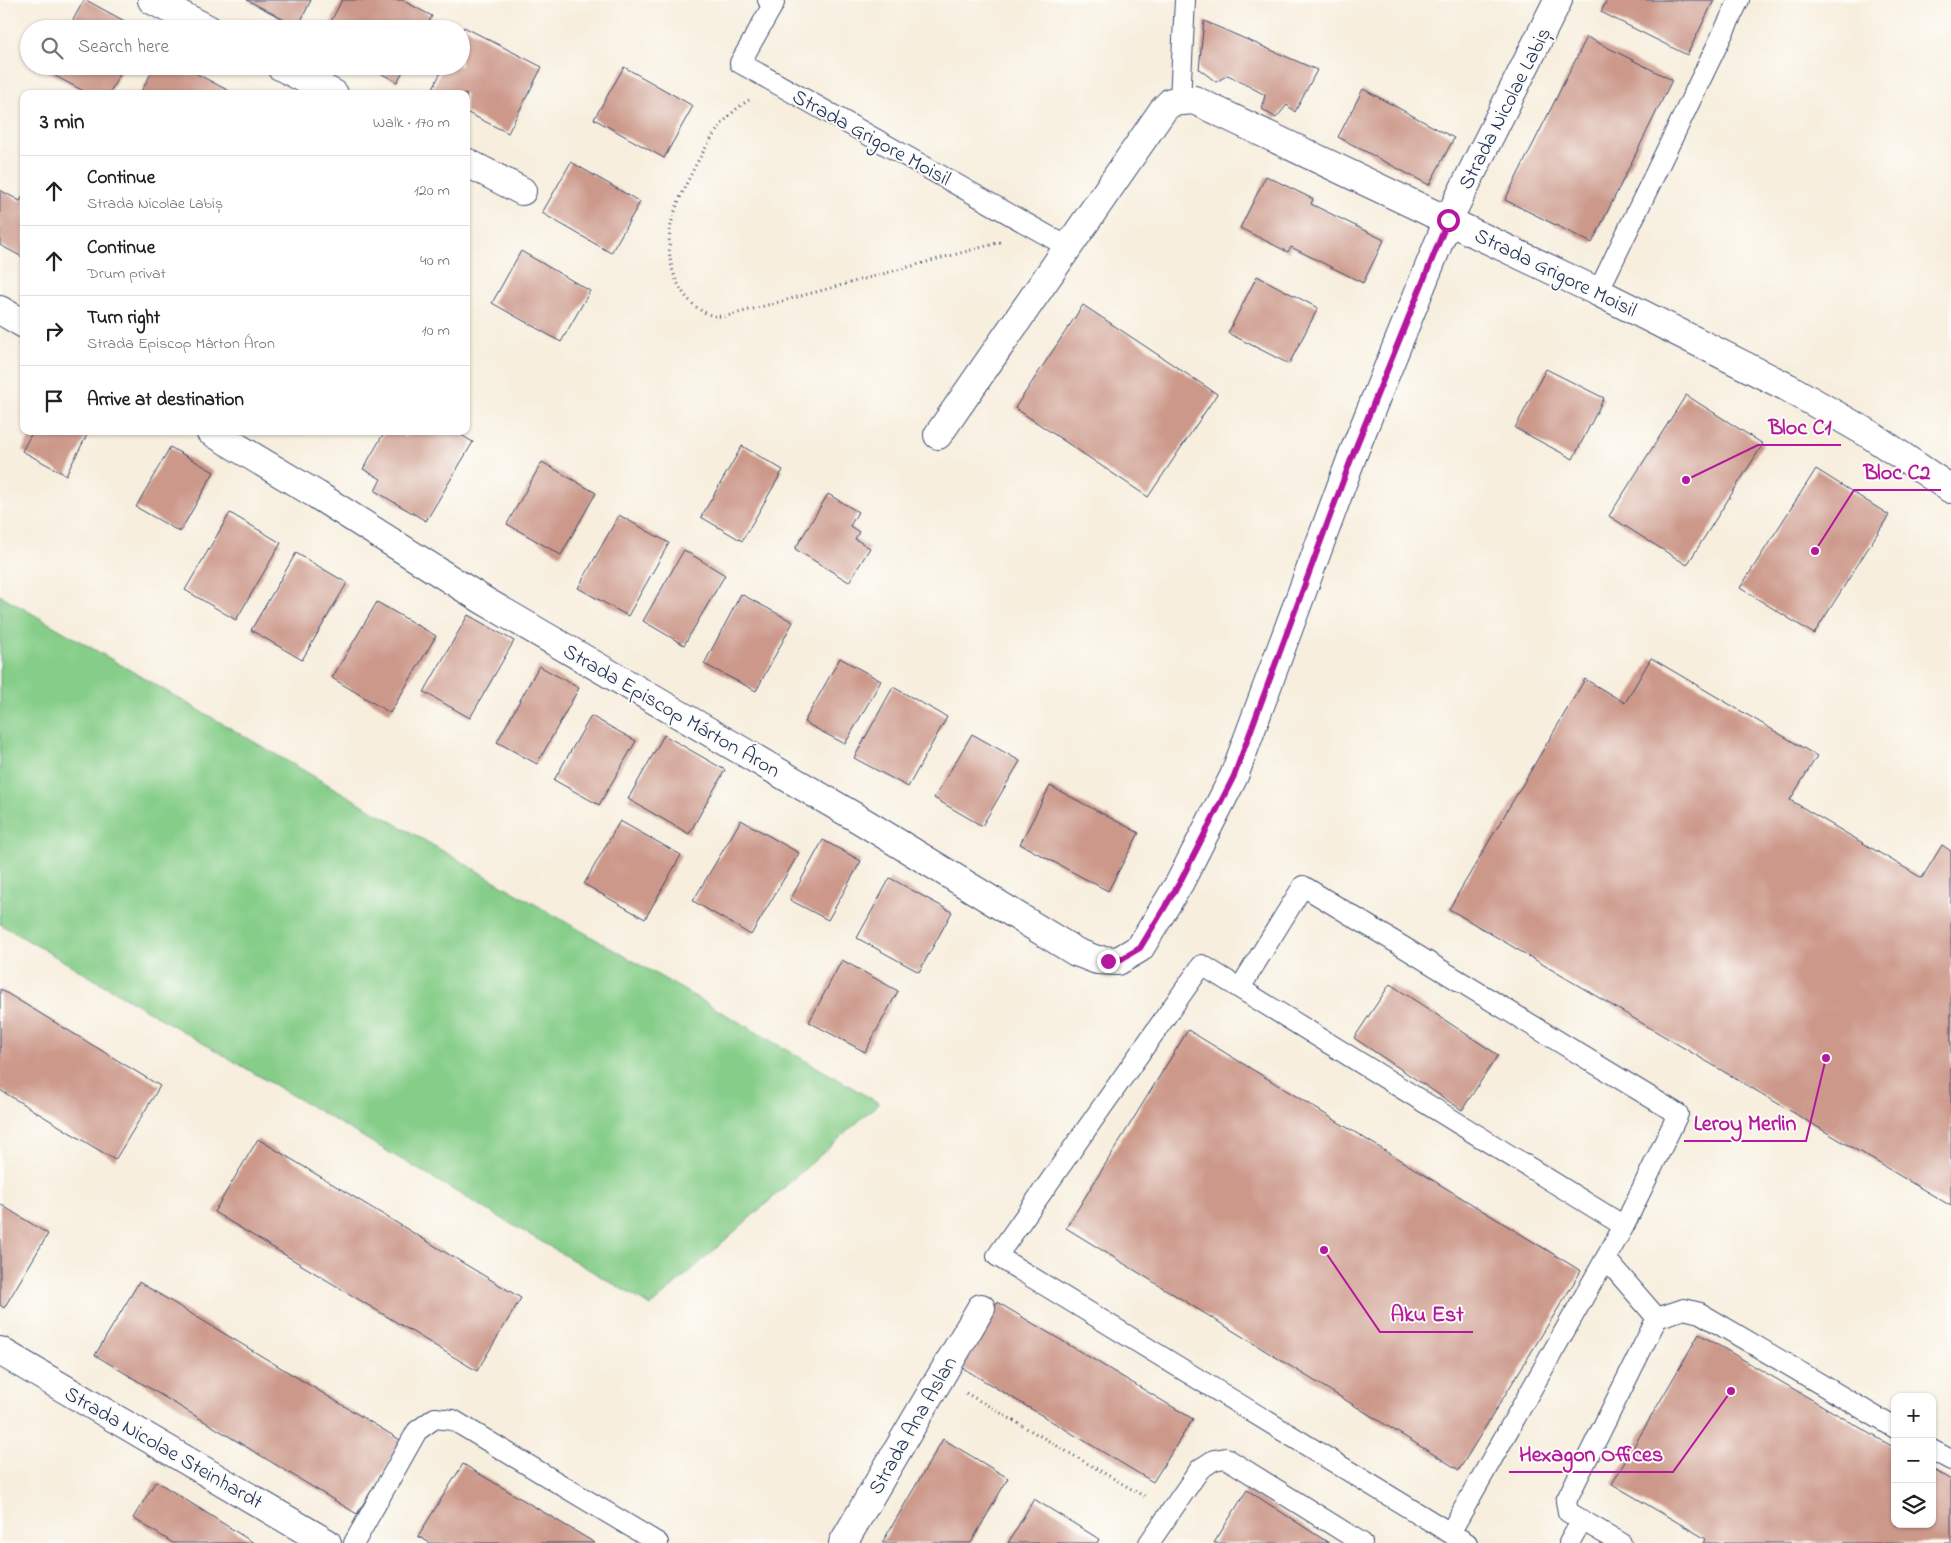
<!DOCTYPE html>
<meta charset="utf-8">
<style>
:root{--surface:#fff;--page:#f6f6f6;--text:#202124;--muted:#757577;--line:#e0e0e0}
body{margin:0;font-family:"Indie Flower",sans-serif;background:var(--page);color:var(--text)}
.controls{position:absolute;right:15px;bottom:15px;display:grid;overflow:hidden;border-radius:10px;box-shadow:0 1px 4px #0004}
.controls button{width:45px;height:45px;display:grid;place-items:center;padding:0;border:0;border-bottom:1px solid var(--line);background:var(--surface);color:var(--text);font:25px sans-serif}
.stop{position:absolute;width:15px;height:15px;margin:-11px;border:4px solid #b5179e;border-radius:50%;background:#fff}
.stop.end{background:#b5179e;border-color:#fff;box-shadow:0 1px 5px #0008}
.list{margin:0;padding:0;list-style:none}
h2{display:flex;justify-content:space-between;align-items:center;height:65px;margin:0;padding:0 20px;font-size:21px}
h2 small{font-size:16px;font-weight:400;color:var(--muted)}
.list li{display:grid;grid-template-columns:32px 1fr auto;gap:15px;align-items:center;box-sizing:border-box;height:70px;padding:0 20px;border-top:1px solid var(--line)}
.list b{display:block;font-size:19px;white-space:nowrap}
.list p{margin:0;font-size:16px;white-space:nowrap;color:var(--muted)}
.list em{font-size:16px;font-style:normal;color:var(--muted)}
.icon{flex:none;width:28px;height:28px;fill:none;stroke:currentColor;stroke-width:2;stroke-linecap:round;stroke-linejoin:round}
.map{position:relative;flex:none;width:1951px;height:1543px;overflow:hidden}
.search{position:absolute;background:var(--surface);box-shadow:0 1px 4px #0004;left:20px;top:20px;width:450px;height:55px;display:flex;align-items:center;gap:12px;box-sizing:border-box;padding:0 18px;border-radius:28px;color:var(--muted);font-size:19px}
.panel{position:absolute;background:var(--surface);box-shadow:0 1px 4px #0004;left:20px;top:90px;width:450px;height:345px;border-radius:10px}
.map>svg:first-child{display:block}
.green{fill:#85cd88;stroke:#507e73}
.building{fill:#cc988a}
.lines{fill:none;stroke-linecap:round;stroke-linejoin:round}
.lane-casing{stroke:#3c4c71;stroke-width:22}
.street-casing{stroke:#3c4c71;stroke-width:30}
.path{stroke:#3c4c71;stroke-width:3;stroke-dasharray:1 4;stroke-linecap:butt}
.lane{stroke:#fff;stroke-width:20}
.street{stroke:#fff;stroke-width:28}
.route{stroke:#b5179e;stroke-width:6}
.labels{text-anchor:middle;stroke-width:4;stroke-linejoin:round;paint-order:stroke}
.street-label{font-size:21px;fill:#1b2f5e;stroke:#fdfcf7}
.leader{fill:none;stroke:#b5179e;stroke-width:2}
.callout-dot{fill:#b5179e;stroke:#fdfcf7;stroke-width:2}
.callout-label{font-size:22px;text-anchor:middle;font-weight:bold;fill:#b5179e;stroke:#fdfcf7;stroke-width:4;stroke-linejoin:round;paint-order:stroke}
</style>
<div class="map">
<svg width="1951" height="1543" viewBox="0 0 1951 1543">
<rect width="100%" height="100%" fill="#fdfcf7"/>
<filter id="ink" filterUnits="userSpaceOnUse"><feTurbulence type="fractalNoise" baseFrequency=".02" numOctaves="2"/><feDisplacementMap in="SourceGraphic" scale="10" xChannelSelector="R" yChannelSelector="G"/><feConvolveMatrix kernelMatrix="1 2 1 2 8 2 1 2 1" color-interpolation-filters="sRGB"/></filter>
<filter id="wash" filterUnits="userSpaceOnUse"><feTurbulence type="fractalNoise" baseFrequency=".0096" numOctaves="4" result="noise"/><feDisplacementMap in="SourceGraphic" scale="20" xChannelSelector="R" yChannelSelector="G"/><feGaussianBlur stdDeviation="1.12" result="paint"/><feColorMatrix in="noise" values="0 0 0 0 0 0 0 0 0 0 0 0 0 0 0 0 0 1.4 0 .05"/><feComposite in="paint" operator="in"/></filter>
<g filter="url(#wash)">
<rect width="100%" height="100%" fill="#f7eedd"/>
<path class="green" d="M 0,595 L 879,1103 L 651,1306 L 0,924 Z"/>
<g id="blocks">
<path class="building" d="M 84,0 L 86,0 L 139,29 L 68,29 Z
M 247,0 L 311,0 L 298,27 Z
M 342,0 L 402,0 L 432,16 L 425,29 L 327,29 Z
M 1607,0 L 1714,0 L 1687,55 L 1601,12 Z
M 1204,21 L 1317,70 L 1295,112 L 1287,105 L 1276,118 L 1262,109 L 1265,95 L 1228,75 L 1216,82 L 1199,69 Z
M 464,27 L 542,67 L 508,133 L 466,112 L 466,94 L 430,94 L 444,66 L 461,66 L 461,33 Z
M 1587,37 L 1672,80 L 1592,243 L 1505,200 Z
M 48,66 L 124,66 L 109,94 L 89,94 L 46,71 Z
M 155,66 L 182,66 L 231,92 L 140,94 Z
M 367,66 L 406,66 L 397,82 Z
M 624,67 L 693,106 L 664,158 L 594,119 Z
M 1363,89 L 1454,138 L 1429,185 L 1338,137 Z
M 571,162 L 640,202 L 611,253 L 542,213 Z
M 1266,176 L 1313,199 L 1311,204 L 1384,240 L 1363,283 L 1291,247 L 1288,252 L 1240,228 Z
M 0,190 L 20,201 L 24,194 L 24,258 L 0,245 Z
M 521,251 L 590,291 L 561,342 L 492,303 Z
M 1257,276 L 1318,308 L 1289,364 L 1228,333 Z
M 1083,305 L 1217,394 L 1148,497 L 1015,408 Z
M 1546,369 L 1604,398 L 1573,459 L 1515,428 Z
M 1686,395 L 1763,444 L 1687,565 L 1609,516 Z
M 33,431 L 89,431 L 66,475 L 22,451 Z
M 385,431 L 396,431 L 405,437 L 408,431 L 454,431 L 473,442 L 426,521 L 375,491 L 381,479 L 363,469 Z
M 742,446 L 783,470 L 742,541 L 701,517 Z
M 170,447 L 214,472 L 180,532 L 136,507 Z
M 542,462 L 596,493 L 561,555 L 507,524 Z
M 1816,469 L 1889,515 L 1814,634 L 1740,588 Z
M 828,494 L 858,512 L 850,526 L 859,532 L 855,539 L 870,548 L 849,582 L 795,549 Z
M 230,513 L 281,543 L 236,620 L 185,590 Z
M 619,515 L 669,543 L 628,616 L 578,588 Z
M 684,550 L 725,575 L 684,645 L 643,621 Z
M 296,553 L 347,583 L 302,660 L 251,630 Z
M 741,594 L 793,622 L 756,691 L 704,664 Z
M 377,602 L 436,636 L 390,713 L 332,678 Z
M 468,615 L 514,641 L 470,718 L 424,692 Z
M 840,658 L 881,681 L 845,744 L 804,722 Z
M 1651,658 L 1817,756 L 1790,800 L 1922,878 L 1942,845 L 1951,851 L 1951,1206 L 1449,909 L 1585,679 L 1625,703 Z
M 539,666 L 579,688 L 537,764 L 497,742 Z
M 893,687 L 947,717 L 908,787 L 854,758 Z
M 591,716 L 636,741 L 599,805 L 554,780 Z
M 972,734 L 1020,761 L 982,826 L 934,798 Z
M 664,735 L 725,770 L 689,834 L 628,799 Z
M 1050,786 L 1139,833 L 1108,891 L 1020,844 Z
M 741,820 L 799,853 L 751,935 L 693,901 Z
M 620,821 L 681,855 L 645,919 L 584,884 Z
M 823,840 L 861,861 L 828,920 L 790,900 Z
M 890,878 L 952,912 L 919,972 L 857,938 Z
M 842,960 L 898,991 L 865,1052 L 809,1022 Z
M 1390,984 L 1498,1055 L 1462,1110 L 1354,1038 Z
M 0,989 L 160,1086 L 115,1160 L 0,1090 Z
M 1188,1030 L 1581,1271 L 1459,1470 L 1066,1228 Z
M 258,1139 L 521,1298 L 477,1371 L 214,1212 Z
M 0,1204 L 48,1234 L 4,1308 L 0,1305 Z
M 139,1282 L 402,1441 L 357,1514 L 95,1355 Z
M 997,1302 L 1193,1419 L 1153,1482 L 961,1367 Z
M 1699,1334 L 1895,1448 L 1895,1524 L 1932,1524 L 1932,1469 L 1951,1480 L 1951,1543 L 1704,1543 L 1706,1539 L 1612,1484 Z
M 943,1439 L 1008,1478 L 971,1543 L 882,1543 Z
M 463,1464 L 595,1543 L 430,1543 L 418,1536 Z
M 156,1481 L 254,1543 L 173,1543 L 133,1518 Z
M 1247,1490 L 1329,1543 L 1214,1543 Z
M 1034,1499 L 1099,1539 L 1097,1543 L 1008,1543 Z"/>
</g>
</g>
<g filter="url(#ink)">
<use href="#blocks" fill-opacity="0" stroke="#3c4c71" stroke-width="1"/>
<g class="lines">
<g class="lane-casing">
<path id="lane" d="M 768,0 L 774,3 L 740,63 L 1068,247
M 1180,100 L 1185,0
M 1598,292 L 1739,0
M 1240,988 L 1303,886 L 1678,1114 L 1624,1226
M 1606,1259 L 1657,1318
M 1932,1450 L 1951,1460
M 1450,1533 L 1624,1226 L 1202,965 L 997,1256 L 1450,1533 L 1467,1543
M 354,1543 L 417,1431 L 435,1418 L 453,1420 L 658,1543
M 1149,1543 L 1200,1469 L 1214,1460 L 1226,1458 L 1362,1543
M 1569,1543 L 1582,1520
M 1621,1543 L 1568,1512 L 1566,1501 L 1657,1318 L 1684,1309 L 1700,1313 L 1895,1428"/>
</g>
<g class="street-casing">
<path id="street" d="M 152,0 L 208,29
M 280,66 L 334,94
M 466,162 L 522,191
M 0,310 L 24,324
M 210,431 L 317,495 L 483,600 L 857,818 L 1076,952 L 1097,960 L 1118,961 L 1140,948 L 1180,882 L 1234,776 L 1353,454 L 1448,220 L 1558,0
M 938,435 L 1163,110 L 1171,102 L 1194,100 L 1598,292 L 1787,387 L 1869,434 L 1951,489
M 0,1351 L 327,1543
M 843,1543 L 981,1308"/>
</g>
<path class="path" d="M 749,100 C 739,106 728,116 721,125 C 703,148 673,204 670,231 C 667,255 672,281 688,299 C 699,311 710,318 727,316 L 1001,242
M 966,1393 L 1147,1498"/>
<use href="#lane" class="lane"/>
<use href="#street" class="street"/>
</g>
</g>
<g class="lines" filter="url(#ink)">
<path class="route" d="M 1108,961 L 1118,961 L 1140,948 L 1180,882 L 1234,776 L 1353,454 L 1448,220"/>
</g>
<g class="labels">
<g class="street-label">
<text transform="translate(1504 108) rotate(-63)" y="7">Strada Nicolae Labiș</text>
<text transform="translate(872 137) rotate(29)" y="7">Strada Grigore Moisil</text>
<text transform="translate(1556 272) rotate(26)" y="7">Strada Grigore Moisil</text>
<text transform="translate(672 710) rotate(30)" y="7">Strada Episcop Márton Áron</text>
<text transform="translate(912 1425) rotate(-60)" y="7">Strada Ana Aslan</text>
<text transform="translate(164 1447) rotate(30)" y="7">Strada Nicolae Steinhardt</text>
</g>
</g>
<path class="leader" d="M1686 480L1758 445H1841M1815 551L1854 490H1941M1826 1058L1806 1141H1684M1324 1250L1380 1332H1473M1731 1391L1673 1472H1509"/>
<g class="callout-dot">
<circle cx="1686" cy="480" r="5"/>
<circle cx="1815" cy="551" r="5"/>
<circle cx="1826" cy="1058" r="5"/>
<circle cx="1324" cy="1250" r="5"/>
<circle cx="1731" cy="1391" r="5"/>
</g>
<g class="callout-label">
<text x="1800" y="434">Bloc C1</text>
<text x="1897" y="479">Bloc C2</text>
<text x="1745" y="1130">Leroy Merlin</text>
<text x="1427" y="1321">Aku Est</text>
<text x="1591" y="1461">Hexagon Offices</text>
</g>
</svg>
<div class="controls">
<button>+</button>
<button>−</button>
<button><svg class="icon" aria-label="layers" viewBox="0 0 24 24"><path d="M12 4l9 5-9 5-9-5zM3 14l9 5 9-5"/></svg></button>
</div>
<div class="stop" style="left:1448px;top:220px"></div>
<div class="stop end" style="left:1108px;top:961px"></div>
<div class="search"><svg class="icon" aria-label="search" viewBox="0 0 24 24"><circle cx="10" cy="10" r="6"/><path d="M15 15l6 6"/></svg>Search here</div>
<section class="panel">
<h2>3 min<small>Walk · 170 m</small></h2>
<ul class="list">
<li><svg class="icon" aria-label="ahead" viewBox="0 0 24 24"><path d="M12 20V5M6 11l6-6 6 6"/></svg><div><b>Continue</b><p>Strada Nicolae Labiș</p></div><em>120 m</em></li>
<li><svg class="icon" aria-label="ahead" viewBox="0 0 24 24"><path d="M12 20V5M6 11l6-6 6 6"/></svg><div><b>Continue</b><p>Drum privat</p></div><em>40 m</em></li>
<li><svg class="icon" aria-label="right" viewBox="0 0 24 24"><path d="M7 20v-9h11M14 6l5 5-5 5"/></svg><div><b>Turn right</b><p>Strada Episcop Márton Áron</p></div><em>10 m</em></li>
<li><svg class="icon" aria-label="arrive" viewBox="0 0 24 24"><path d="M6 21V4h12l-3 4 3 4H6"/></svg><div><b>Arrive at destination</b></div></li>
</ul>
</section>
</div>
